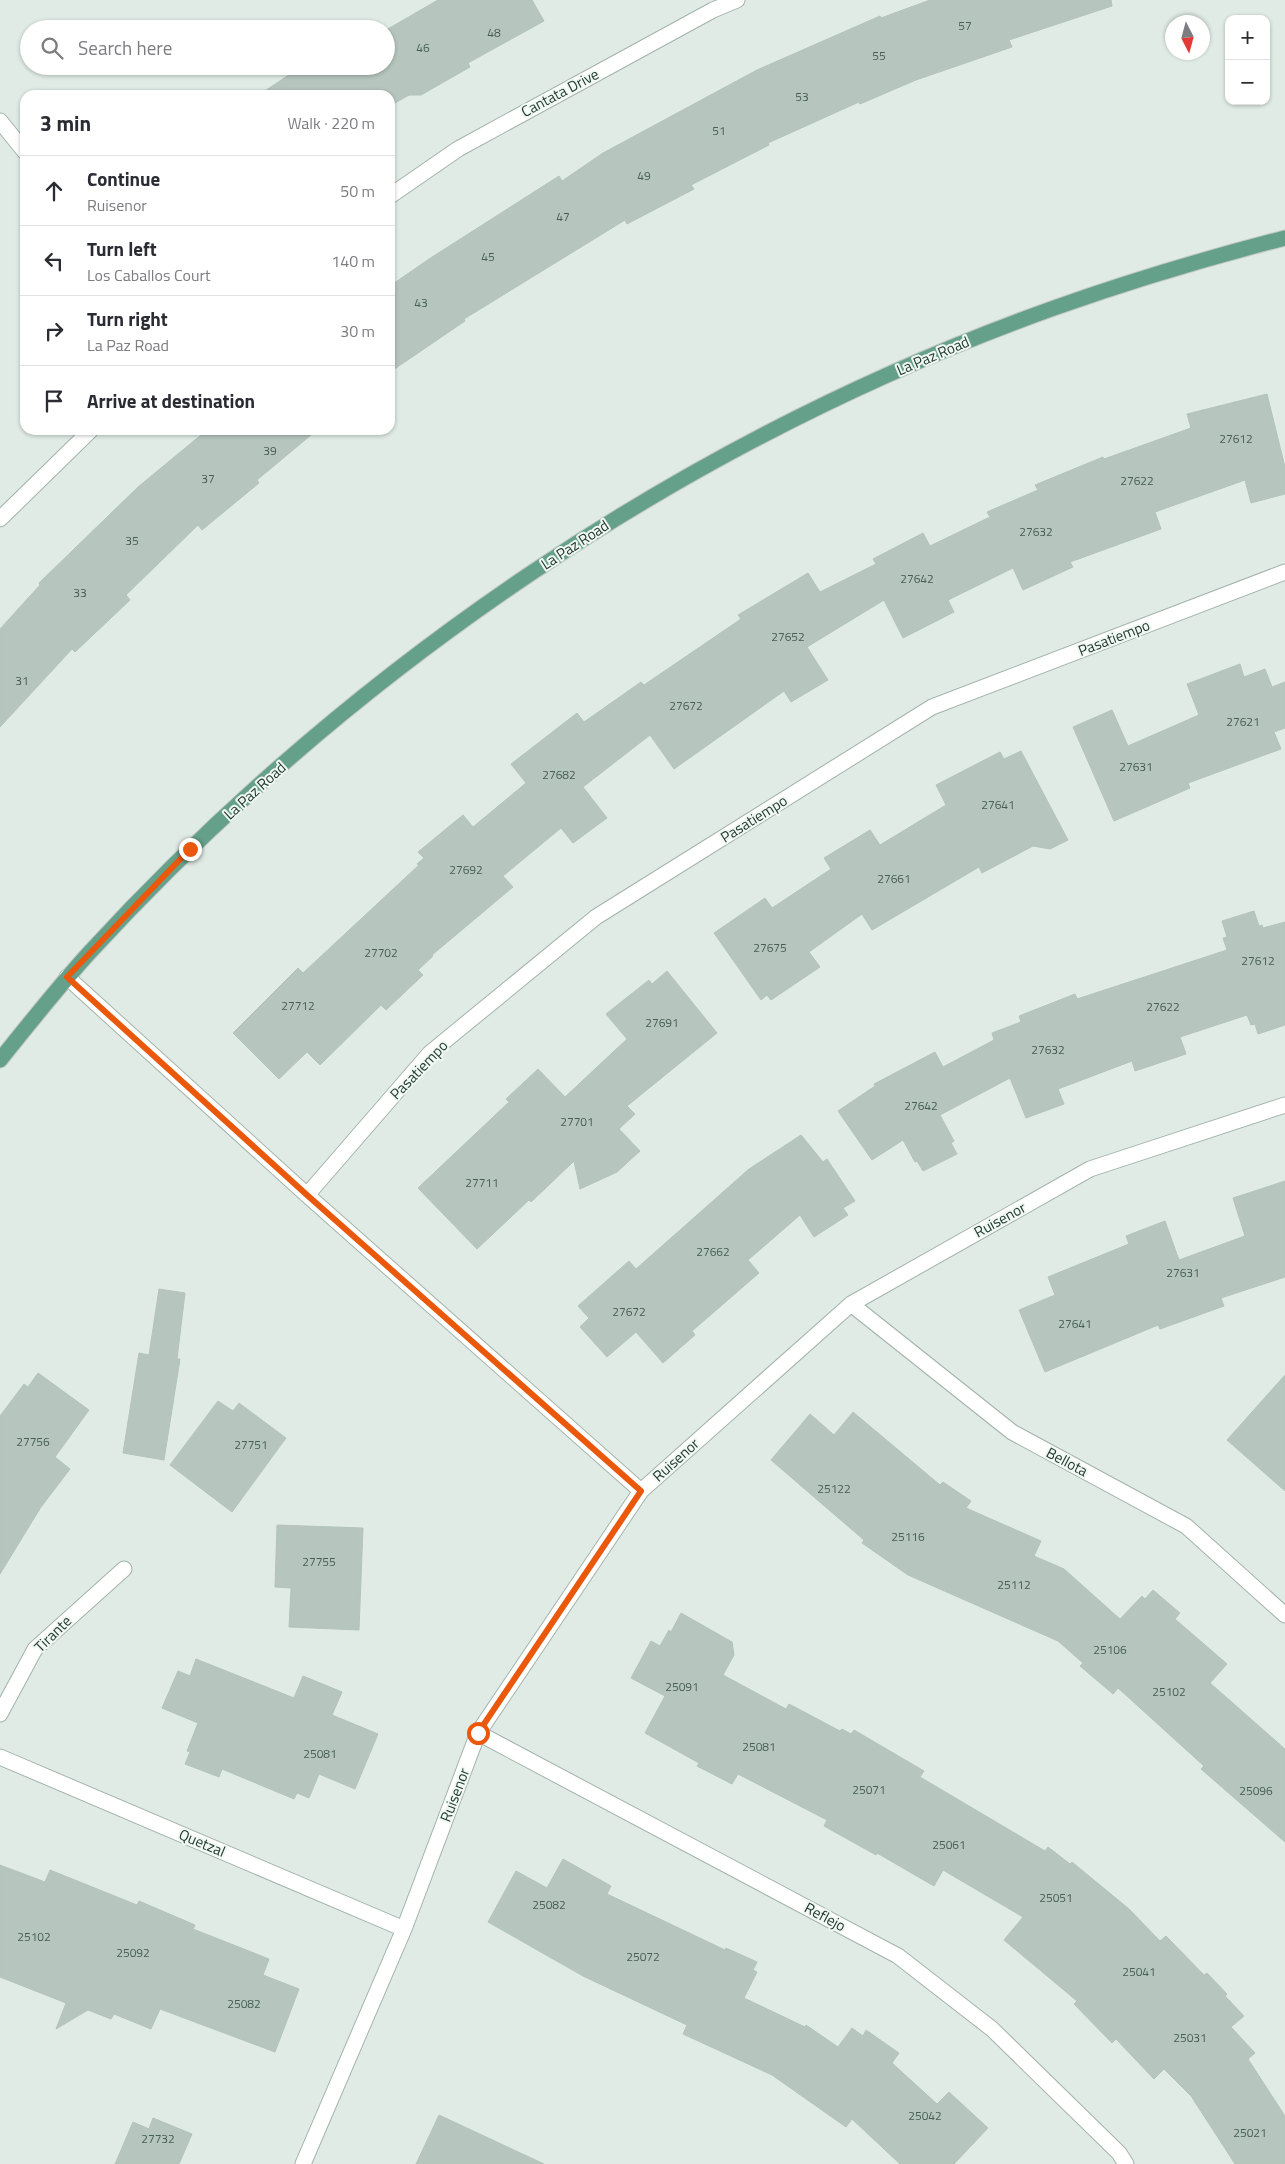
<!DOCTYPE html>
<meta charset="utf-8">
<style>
:root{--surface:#fff;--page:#f7f7f7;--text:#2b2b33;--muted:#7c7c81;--line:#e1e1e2}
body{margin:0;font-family:"Titillium Web",sans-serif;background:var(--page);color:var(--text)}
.controls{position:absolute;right:15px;top:15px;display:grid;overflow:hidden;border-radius:10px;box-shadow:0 1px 4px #0004}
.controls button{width:45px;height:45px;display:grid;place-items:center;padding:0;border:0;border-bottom:1px solid var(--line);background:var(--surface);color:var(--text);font:25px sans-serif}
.compass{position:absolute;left:1165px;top:15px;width:45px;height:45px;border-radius:50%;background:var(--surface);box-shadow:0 1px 4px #0004;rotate:174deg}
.stop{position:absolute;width:15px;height:15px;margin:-11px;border:4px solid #ea580c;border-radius:50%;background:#fff}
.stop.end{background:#ea580c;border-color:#fff;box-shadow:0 1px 5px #0008}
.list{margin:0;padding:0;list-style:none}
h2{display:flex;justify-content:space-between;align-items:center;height:65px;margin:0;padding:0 20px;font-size:21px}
h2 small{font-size:16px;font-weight:400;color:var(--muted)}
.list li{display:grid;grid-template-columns:32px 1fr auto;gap:15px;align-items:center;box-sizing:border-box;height:70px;padding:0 20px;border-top:1px solid var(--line)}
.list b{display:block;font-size:19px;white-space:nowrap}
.list p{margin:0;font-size:16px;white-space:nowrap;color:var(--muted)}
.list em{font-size:16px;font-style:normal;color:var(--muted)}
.icon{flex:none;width:28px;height:28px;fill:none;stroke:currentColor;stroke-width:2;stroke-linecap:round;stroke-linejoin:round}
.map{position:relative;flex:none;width:1285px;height:2164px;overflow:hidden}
.search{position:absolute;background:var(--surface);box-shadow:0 1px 4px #0004;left:20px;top:20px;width:375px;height:55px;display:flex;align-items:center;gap:12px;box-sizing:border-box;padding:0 18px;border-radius:28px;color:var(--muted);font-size:19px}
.panel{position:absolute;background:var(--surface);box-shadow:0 1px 4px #0004;left:20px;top:90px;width:375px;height:345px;border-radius:15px}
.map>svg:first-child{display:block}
.building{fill:#b6c6be;stroke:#b3c4bb}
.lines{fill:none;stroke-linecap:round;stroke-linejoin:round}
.minor-casing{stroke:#a3b3ab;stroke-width:17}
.major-casing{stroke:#c1c8c5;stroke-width:17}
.minor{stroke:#fff;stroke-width:15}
.major{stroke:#65a08b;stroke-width:15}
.route{stroke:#ea580c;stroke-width:6}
.labels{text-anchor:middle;stroke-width:4;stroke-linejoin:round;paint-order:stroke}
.number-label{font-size:12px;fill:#465e54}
.street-label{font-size:15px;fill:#213b31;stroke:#f1f8f3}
</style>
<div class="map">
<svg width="1285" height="2164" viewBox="0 0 1285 2164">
<rect width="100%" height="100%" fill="#e0ebe5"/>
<path class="building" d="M 438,0 L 532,0 L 544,21 L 468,63 L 470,67 L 421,95 L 409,95 L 390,106 L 390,95 L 259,95 L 302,66 L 386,66 L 386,30 Z
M 930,0 L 1111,0 L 1112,6 L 1009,40 L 1012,47 L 916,80 L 860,104 L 859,102 L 768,143 L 769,145 L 691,185 L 694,189 L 627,224 L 625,220 L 464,319 L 465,321 L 390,372 L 390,286 L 429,259 L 559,176 L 562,181 L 603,153 L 757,70 L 880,16 L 881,18 Z
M 1267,394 L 1285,467 L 1285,494 L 1251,503 L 1245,480 L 1155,512 L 1161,529 L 1070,562 L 1073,567 L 1023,590 L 1013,568 L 948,600 L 954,612 L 903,638 L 884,600 L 807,647 L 828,680 L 791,702 L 784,691 L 674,769 L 650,735 L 583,787 L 607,818 L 573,843 L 561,828 L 503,876 L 513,887 L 432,955 L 433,956 L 418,970 L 423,975 L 386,1010 L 381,1005 L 320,1065 L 307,1052 L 279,1079 L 233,1033 L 298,968 L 303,973 L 419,865 L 417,864 L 424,858 L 418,852 L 463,815 L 473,827 L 526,783 L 511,764 L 577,713 L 584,722 L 641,682 L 644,685 L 741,619 L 738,615 L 808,573 L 820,592 L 876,564 L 873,559 L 923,533 L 930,546 L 990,517 L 987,512 L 1038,490 L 1035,485 L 1103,457 L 1104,459 L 1191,428 L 1187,414 Z
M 207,430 L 317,430 L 257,480 L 259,483 L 202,530 L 198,525 L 126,595 L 130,600 L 75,652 L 72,649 L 0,727 L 0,629 L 40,585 L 39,583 L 138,487 Z
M 1240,664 L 1244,677 L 1265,669 L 1272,687 L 1285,682 L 1285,728 L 1274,732 L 1281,749 L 1188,783 L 1190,788 L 1114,821 L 1073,727 L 1112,710 L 1128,746 L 1199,715 L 1187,684 Z
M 1021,751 L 1068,840 L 1050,849 L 1033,846 L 982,873 L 979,867 L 872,930 L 862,914 L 809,952 L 820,967 L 771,1000 L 767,995 L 761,1000 L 714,933 L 765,898 L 772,908 L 831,869 L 824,858 L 870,830 L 880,845 L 946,805 L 936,785 L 1000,752 L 1004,759 Z
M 1254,911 L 1259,926 L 1262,925 L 1263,928 L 1285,922 L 1285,1025 L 1258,1034 L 1255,1024 L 1251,1025 L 1247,1015 L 1180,1037 L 1186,1054 L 1135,1071 L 1132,1061 L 1058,1089 L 1064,1104 L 1026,1118 L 1010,1078 L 940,1115 L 954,1141 L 951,1143 L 957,1154 L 923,1171 L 917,1161 L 915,1162 L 903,1140 L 872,1160 L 838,1111 L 875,1086 L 874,1084 L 935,1052 L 943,1067 L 994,1040 L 992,1033 L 1021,1022 L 1019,1016 L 1075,994 L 1077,999 L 1227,950 L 1223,938 L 1227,937 L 1222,921 Z
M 667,971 L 717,1033 L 627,1106 L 635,1114 L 619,1129 L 640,1151 L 617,1172 L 580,1189 L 574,1161 L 531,1202 L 529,1200 L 477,1249 L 418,1188 L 509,1102 L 506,1099 L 538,1069 L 565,1097 L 627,1039 L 606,1014 L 649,980 L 652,984 Z
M 801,1135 L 823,1162 L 827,1159 L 855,1201 L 843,1208 L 848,1215 L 814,1237 L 800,1215 L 748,1260 L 759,1273 L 692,1331 L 695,1335 L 663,1363 L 636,1332 L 607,1357 L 580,1327 L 589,1318 L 578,1306 L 629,1261 L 636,1269 L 749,1169 Z
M 1285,1181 L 1285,1277 L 1221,1298 L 1224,1306 L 1160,1329 L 1158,1325 L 1045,1372 L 1019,1310 L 1055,1295 L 1048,1277 L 1129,1244 L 1126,1236 L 1165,1221 L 1179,1260 L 1245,1236 L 1233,1198 Z
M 159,1289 L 185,1293 L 177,1359 L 180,1359 L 164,1460 L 123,1453 L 139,1353 L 149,1355 Z
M 38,1373 L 89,1410 L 55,1457 L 70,1469 L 41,1507 L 0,1574 L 0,1416 L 24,1384 L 28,1387 Z
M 1285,1375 L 1285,1491 L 1227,1440 Z
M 218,1401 L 233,1411 L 239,1403 L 286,1438 L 232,1512 L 170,1465 Z
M 853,1412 L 940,1485 L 943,1482 L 971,1501 L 966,1508 L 1041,1541 L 1034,1556 L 1064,1569 L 1120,1619 L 1142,1596 L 1145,1599 L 1153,1590 L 1180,1613 L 1175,1619 L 1227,1664 L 1210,1683 L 1285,1749 L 1285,1842 L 1201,1769 L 1204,1766 L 1118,1688 L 1113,1694 L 1080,1666 L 1083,1663 L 1058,1641 L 908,1575 L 862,1543 L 864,1540 L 771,1460 L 810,1414 L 834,1435 Z
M 277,1525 L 363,1528 L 359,1630 L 289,1627 L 291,1588 L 275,1587 Z
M 681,1613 L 732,1642 L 734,1655 L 723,1675 L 786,1709 L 789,1704 L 840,1731 L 842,1729 L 851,1734 L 854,1730 L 924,1771 L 920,1777 L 1045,1851 L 1048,1847 L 1070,1864 L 1072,1862 L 1129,1909 L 1160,1941 L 1166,1936 L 1204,1975 L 1207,1973 L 1227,1994 L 1225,1996 L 1244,2016 L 1231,2027 L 1255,2053 L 1248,2059 L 1285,2116 L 1285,2164 L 1235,2164 L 1191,2096 L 1164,2069 L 1154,2079 L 1116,2039 L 1112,2043 L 1074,2004 L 1077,2001 L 1004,1940 L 1023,1917 L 943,1870 L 934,1886 L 877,1853 L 876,1855 L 824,1826 L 827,1820 L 738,1774 L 732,1784 L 697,1766 L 699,1763 L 645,1733 L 665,1696 L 631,1678 L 651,1641 L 660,1646 L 669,1630 L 671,1632 Z
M 196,1659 L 294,1698 L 303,1676 L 342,1692 L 332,1715 L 378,1734 L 355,1789 L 319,1774 L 309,1798 L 297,1793 L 294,1799 L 222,1769 L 219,1777 L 185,1764 L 190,1752 L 187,1751 L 198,1723 L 162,1708 L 178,1671 L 190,1676 Z
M 563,1859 L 611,1886 L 607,1894 L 725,1950 L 726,1948 L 757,1962 L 753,1970 L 757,1972 L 744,1998 L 805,2027 L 806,2025 L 838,2047 L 852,2028 L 863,2036 L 866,2030 L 899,2053 L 892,2063 L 937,2104 L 949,2092 L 988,2128 L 954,2164 L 900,2164 L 852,2119 L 846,2127 L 772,2075 L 683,2034 L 687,2025 L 583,1976 L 488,1922 L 516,1871 L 547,1888 Z
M 0,1865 L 45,1882 L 50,1870 L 137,1905 L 139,1901 L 195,1925 L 193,1929 L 269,1959 L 263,1975 L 299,1989 L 275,2052 L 160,2009 L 151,2029 L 114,2014 L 111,2019 L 88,2010 L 56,2029 L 66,2003 L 0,1977 Z
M 439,2115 L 544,2164 L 416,2164 Z
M 153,2118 L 192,2134 L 179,2164 L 115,2164 L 133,2122 L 149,2129 Z"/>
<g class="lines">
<g class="minor-casing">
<path id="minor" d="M 0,121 L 25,152
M 390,196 L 458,149 L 713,10 L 737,0
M 0,519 L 91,430
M 67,977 L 307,1195 L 641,1491
M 307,1195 L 430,1053 L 596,917 L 932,707 L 1285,572
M 851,1304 L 1012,1432 L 1186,1526 L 1285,1615
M 0,1714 L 35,1649 L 124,1569
M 478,1733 L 898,1956 L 992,2029 L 1119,2153 L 1126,2164
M 0,1757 L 404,1929
M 303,2164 L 404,1929 L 478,1733 L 641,1491 L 851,1304 L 1090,1169 L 1285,1105"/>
</g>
<g class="major-casing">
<path id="major" d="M 0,1060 C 29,1024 58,987 90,952 C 353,666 687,439 1054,308 C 1130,281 1207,258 1285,238"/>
</g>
<use href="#minor" class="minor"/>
<use href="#major" class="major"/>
</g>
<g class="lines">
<path class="route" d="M 190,849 L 67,977 L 307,1195 L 641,1491 L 478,1733"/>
</g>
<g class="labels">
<g class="number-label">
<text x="965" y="30">57</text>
<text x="494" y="37">48</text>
<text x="423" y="52">46</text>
<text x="879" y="60">55</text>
<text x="802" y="101">53</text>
<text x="719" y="135">51</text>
<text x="644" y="180">49</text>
<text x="563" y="221">47</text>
<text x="488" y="261">45</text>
<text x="421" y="307">43</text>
<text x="1236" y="443">27612</text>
<text x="270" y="455">39</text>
<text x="208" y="483">37</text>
<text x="1137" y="485">27622</text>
<text x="1036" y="536">27632</text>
<text x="132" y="545">35</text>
<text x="917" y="583">27642</text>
<text x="80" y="597">33</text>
<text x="788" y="641">27652</text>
<text x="22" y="685">31</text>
<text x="686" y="710">27672</text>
<text x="1243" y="726">27621</text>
<text x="1136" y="771">27631</text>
<text x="559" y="779">27682</text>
<text x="998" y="809">27641</text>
<text x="466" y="874">27692</text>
<text x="894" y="883">27661</text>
<text x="770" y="952">27675</text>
<text x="381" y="957">27702</text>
<text x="1258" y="965">27612</text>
<text x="298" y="1010">27712</text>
<text x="1163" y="1011">27622</text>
<text x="662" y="1027">27691</text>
<text x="1048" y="1054">27632</text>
<text x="921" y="1110">27642</text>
<text x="577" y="1126">27701</text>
<text x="482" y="1187">27711</text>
<text x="713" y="1256">27662</text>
<text x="1183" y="1277">27631</text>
<text x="629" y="1316">27672</text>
<text x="1075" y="1328">27641</text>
<text x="33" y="1446">27756</text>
<text x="251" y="1449">27751</text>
<text x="834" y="1493">25122</text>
<text x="908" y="1541">25116</text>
<text x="319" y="1566">27755</text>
<text x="1014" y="1589">25112</text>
<text x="1110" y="1654">25106</text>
<text x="682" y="1691">25091</text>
<text x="1169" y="1696">25102</text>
<text x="759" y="1751">25081</text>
<text x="320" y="1758">25081</text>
<text x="869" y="1794">25071</text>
<text x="1256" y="1795">25096</text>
<text x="949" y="1849">25061</text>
<text x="1056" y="1902">25051</text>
<text x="549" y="1909">25082</text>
<text x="34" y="1941">25102</text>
<text x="133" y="1957">25092</text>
<text x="643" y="1961">25072</text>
<text x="1139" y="1976">25041</text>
<text x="244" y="2008">25082</text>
<text x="1190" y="2042">25031</text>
<text x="925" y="2120">25042</text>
<text x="1250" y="2137">25021</text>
<text x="158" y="2143">27732</text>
</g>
<g class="street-label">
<text transform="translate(560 93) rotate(-28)" y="5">Cantata Drive</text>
<text transform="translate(933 356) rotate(-23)" y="5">La Paz Road</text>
<text transform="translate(575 545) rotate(-33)" y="5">La Paz Road</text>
<text transform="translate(1114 638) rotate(-21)" y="5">Pasatiempo</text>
<text transform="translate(255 791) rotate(-42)" y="5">La Paz Road</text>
<text transform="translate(754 819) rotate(-32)" y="5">Pasatiempo</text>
<text transform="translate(419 1070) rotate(-46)" y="5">Pasatiempo</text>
<text transform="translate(1000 1220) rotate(-29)" y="5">Ruisenor</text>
<text transform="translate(676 1460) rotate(-42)" y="5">Ruisenor</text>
<text transform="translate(1067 1462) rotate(28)" y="5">Bellota</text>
<text transform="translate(53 1634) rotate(-44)" y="5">Tirante</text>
<text transform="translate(455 1795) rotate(-69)" y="5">Ruisenor</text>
<text transform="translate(202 1843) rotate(23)" y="5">Quetzal</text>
<text transform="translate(825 1917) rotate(28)" y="5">Reflejo</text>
</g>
</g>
</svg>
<div class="controls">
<button>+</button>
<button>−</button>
</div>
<svg class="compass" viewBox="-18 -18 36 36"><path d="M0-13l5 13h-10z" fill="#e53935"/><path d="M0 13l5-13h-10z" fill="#7c7c81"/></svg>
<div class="stop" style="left:478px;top:1733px"></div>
<div class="stop end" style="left:190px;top:849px"></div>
<div class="search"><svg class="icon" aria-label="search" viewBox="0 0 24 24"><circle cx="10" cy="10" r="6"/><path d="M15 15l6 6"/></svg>Search here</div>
<section class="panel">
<h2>3 min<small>Walk · 220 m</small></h2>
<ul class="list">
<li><svg class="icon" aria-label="ahead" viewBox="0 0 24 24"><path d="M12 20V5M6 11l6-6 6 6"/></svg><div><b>Continue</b><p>Ruisenor</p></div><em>50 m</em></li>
<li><svg class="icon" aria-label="left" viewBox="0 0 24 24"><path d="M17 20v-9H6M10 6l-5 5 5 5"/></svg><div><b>Turn left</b><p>Los Caballos Court</p></div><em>140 m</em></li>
<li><svg class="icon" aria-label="right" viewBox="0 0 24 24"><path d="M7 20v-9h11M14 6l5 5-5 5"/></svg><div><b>Turn right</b><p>La Paz Road</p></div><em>30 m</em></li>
<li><svg class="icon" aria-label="arrive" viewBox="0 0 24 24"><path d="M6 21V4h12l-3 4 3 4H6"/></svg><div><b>Arrive at destination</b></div></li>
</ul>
</section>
</div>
